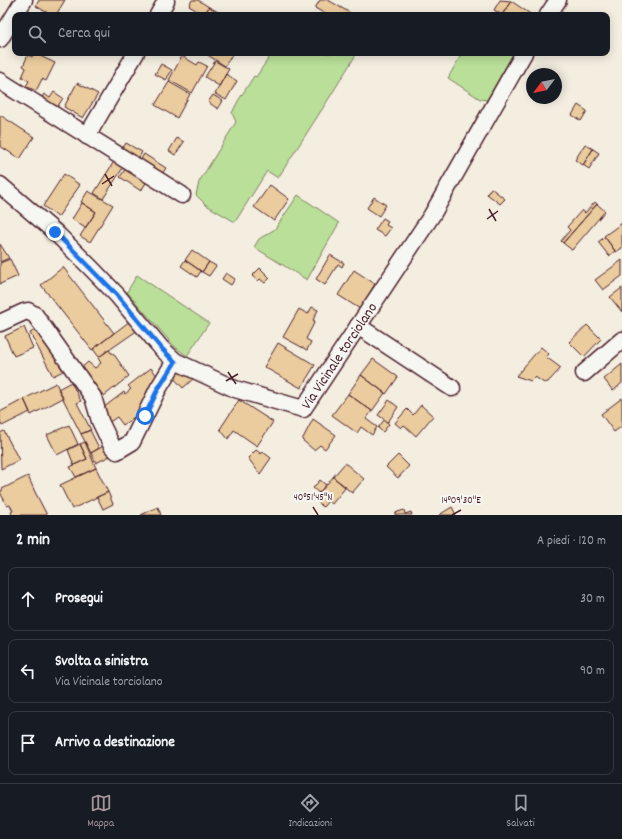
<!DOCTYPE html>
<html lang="it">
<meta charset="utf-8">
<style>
:root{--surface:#171b24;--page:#20242c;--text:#f1f3f6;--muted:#9ea1a6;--line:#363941;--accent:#a6949b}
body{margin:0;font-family:Dekko,sans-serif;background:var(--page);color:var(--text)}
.compass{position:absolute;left:526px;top:68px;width:36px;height:36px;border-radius:50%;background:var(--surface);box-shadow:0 2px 10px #0003;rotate:238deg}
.stop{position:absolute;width:12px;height:12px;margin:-9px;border:3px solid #1a73e8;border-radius:50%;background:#fff}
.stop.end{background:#1a73e8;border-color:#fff;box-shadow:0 1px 4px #0008}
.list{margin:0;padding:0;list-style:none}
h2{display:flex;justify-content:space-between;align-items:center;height:52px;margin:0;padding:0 16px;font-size:17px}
h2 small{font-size:13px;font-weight:400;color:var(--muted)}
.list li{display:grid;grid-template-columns:26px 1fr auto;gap:12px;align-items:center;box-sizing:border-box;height:64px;margin:0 8px 8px;padding:0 8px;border:1px solid var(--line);border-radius:8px}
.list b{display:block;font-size:15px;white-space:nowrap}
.list p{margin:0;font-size:13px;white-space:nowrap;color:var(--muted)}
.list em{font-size:13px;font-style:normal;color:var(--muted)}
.icon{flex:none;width:22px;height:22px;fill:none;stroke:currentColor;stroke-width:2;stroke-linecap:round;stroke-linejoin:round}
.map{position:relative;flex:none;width:622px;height:515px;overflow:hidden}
.search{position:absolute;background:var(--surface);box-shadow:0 2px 10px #0003;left:12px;right:12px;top:12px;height:44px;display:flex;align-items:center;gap:10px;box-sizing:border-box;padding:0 14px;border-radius:8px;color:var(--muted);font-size:15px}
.sheet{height:268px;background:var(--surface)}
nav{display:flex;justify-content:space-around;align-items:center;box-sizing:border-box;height:56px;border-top:1px solid var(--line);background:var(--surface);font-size:11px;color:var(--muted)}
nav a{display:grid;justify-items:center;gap:2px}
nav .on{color:var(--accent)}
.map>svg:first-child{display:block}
.green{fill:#b9df99;stroke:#827f62}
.building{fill:#ebcc9e;stroke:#4a1f2b}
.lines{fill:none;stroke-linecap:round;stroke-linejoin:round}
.minor-casing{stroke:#4a1f2b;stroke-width:19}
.minor{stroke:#f6f6f2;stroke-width:16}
.route{stroke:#1a73e8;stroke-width:5}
.ticks{fill:none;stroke:#4a1f2b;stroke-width:1.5}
.labels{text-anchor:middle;stroke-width:4;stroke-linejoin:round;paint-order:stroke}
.street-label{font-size:15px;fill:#4a1f2b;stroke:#f6f6f2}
.ticks-label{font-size:10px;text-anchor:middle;fill:#4a1f2b;stroke:#f6f6f2;stroke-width:4;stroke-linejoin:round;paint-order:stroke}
</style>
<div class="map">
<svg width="622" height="515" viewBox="0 0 622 515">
<rect width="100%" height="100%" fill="#f4eee1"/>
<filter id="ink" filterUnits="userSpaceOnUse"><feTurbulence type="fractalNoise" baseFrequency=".025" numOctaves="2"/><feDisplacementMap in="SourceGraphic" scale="8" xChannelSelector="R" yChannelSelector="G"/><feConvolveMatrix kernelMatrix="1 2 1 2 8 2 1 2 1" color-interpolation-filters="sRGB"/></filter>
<g filter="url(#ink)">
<path class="green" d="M 272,53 L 357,53 L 328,100 L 278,178 L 267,171 L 235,222 L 206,205 L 196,195 L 199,182 L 236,122 L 232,113 L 238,101 L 254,76 L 256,77 Z
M 462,53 L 520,53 L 496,97 L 487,100 L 480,99 L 448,78 Z
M 298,195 L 339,223 L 307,280 L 254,247 L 259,239 L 275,229 Z
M 137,275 L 209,323 L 187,356 L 174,346 L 127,292 Z"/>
<path class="building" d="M 39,0 L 65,0 L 56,15 L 51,15 L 36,6 Z
M 192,0 L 198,0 L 209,7 L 204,15 L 189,6 Z
M 320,0 L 328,0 L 352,14 L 327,15 L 315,8 Z
M 500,0 L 511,1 L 502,15 L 494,10 Z
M 511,1 L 532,15 L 502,15 Z
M 209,7 L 222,14 L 221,15 L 204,15 Z
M 34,53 L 55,63 L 46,81 L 42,79 L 36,91 L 26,86 L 29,81 L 22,77 L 26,68 L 23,66 L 28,55 L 32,57 Z
M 207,53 L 233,53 L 225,66 L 206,54 Z
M 182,56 L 197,65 L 199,62 L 207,66 L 192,93 L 169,80 Z
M 215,61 L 229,69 L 219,86 L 205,77 Z
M 161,64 L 172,70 L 166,80 L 155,74 Z
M 226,74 L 237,81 L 226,100 L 215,94 Z
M 169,82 L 190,94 L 177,118 L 155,105 Z
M 77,83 L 98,94 L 83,118 L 64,107 Z
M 54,92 L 63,98 L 56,109 L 41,99 L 44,94 L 50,98 Z
M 213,95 L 223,101 L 218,109 L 208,102 Z
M 578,105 L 587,111 L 581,121 L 572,115 Z
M 0,115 L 34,137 L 20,159 L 0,146 Z
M 177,138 L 184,142 L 175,155 L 169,151 Z
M 126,143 L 142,152 L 138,159 L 122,149 Z
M 585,144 L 593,149 L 583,165 L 575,160 Z
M 593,149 L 599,153 L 589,169 L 583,165 Z
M 144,154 L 166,168 L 162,174 L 140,161 Z
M 115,160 L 124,166 L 103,199 L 94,193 Z
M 126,168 L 147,181 L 141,191 L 120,177 Z
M 64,174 L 80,185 L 58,217 L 43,206 Z
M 270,185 L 289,199 L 274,221 L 254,207 Z
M 491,188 L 505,199 L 500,204 L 487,194 Z
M 88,191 L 113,205 L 90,242 L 80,236 L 96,212 L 81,202 Z
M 374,197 L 386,205 L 379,216 L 367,208 Z
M 595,202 L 597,204 L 563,243 L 561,241 L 570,230 L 567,227 L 582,210 L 585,213 Z
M 82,203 L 96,212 L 85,228 L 72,219 Z
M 597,204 L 605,211 L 572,250 L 563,243 Z
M 383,218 L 388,221 L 386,225 L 391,228 L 385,236 L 375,230 Z
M 622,223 L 622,248 L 616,252 L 604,236 Z
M 605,237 L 615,251 L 609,256 L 598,242 Z
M 0,244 L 9,258 L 0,262 Z
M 192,250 L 209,262 L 202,272 L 185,260 Z
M 330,255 L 344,263 L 342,267 L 338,264 L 325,285 L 316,279 Z
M 10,259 L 18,276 L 0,284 L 0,263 Z
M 185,260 L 201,271 L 197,277 L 181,266 Z
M 622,260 L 622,276 L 603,290 L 595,280 Z
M 209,262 L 216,266 L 209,276 L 202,272 Z
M 63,267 L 114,333 L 92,350 L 41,285 Z
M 260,268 L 270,278 L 265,283 L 260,279 L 258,281 L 252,276 Z
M 354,270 L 375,284 L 360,309 L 338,295 Z
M 226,273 L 235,279 L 231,285 L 222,279 Z
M 622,288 L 622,312 L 610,297 Z
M 312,307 L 318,310 L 313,320 L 315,321 L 306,339 L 311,342 L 307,350 L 283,337 L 299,309 L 308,314 Z
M 130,321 L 138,330 L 99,357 L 93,349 Z
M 587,325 L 601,339 L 584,357 L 569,342 Z
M 24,327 L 33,348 L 14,356 L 5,336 Z
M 41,327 L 63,371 L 53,376 L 30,333 Z
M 278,343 L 315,365 L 301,388 L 264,367 Z
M 541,347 L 549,354 L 546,357 L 561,368 L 548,382 L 544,383 L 535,377 L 531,381 L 516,376 Z
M 109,349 L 111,353 L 113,353 L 129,376 L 104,396 L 79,370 L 88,362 L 95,368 L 101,363 L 98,358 Z
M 373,359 L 398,377 L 386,394 L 361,375 Z
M 622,364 L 622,383 L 613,391 L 604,379 Z
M 151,368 L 161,381 L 147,391 L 152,397 L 149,407 L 123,425 L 117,417 L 108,423 L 99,411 L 124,392 L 125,394 L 131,389 L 128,386 Z
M 176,371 L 193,379 L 183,388 L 172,376 Z
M 361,375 L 385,393 L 372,411 L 348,394 Z
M 71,382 L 81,401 L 77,403 L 91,430 L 81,434 L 58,389 Z
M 56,383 L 63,398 L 31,415 L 24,399 Z
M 348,394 L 372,411 L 366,419 L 377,427 L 372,435 L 361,427 L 357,433 L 332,415 Z
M 622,398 L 622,426 L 614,432 L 601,414 Z
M 24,399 L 30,412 L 2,426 L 0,421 L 0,412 Z
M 239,400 L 273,422 L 257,446 L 234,430 L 228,439 L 220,429 Z
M 389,400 L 398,407 L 388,422 L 378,415 Z
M 421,405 L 433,416 L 416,436 L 404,425 L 401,428 L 395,423 L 407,409 L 413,415 Z
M 313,419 L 336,435 L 325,449 L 320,445 L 314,450 L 302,440 Z
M 384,420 L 389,424 L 383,432 L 378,428 Z
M 69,425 L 78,444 L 57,455 L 47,435 Z
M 90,430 L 99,448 L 91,453 L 81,434 Z
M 4,431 L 19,460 L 1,469 L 0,433 Z
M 85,442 L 96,468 L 76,477 L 70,467 L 87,459 L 80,444 Z
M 80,444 L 87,459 L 74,465 L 68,450 Z
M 107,444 L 112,455 L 96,463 L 91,453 Z
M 256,450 L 261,454 L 263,452 L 271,458 L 260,474 L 248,458 Z
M 398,455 L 409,466 L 398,478 L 386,467 Z
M 345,463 L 364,479 L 352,493 L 333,477 Z
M 96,468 L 108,492 L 72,509 L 60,485 Z
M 28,476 L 35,492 L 47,515 L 12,515 L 11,512 L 13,511 L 10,505 L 7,506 L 0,492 L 2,491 L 2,489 Z
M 333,477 L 346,487 L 332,504 L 319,493 Z
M 320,480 L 326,485 L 319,493 L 313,488 Z
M 108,492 L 113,504 L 103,509 L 97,497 Z
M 319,493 L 328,501 L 323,507 L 314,498 Z
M 158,507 L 161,515 L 141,515 Z
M 452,507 L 456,515 L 439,515 Z
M 404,510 L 405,514 L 411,512 L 412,515 L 395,515 L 395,513 Z"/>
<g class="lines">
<g class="minor-casing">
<g id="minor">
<path d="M 158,15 L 166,1"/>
<path d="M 548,15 L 558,0"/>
<path d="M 0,39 L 24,0"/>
<path d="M 0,81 L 182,195"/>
<path d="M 87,136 L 136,53"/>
<path id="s1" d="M 0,185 L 55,232 L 92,269 L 117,295 L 162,349 L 175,361 L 235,389 L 303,409 L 432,215 L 524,53"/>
<path d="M 0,323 L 24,312 L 28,311 L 35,315 L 93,397 L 100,421 L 112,446 L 117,451 L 132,442 L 158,389 L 175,361"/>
<path d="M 358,326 L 452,388"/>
<path d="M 584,373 L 622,340"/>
</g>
</g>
<use href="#minor" class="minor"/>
</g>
</g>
<g class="lines" filter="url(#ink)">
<path class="route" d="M 55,232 L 117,295 L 162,349 L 175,362 L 158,389 L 145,416"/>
</g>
<path class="ticks" d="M 105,174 L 112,186M 102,184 L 114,176M 489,209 L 496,221M 487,219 L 498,211M 228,372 L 236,384M 226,381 L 238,374M 313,507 L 318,515M 452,515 L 461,510"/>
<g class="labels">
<g class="street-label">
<text dy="5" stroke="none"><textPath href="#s1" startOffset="450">Via Vicinale torciolano</textPath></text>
</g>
</g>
<g class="ticks-label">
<text x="313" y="500">40°51'45"N</text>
<text x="461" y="503">14°09'30"E</text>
</g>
</svg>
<svg class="compass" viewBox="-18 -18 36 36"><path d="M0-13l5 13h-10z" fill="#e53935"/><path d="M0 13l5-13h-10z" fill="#9ea1a6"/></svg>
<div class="stop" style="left:145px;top:416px"></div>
<div class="stop end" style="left:55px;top:232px"></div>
<div class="search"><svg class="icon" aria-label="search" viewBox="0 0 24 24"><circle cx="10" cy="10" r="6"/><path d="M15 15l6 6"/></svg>Cerca qui</div>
</div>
<section class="sheet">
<h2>2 min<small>A piedi · 120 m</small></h2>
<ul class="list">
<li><svg class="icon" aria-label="ahead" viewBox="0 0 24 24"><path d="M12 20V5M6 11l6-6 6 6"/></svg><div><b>Prosegui</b></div><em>30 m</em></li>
<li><svg class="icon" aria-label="left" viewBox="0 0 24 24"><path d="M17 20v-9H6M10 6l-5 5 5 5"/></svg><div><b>Svolta a sinistra</b><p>Via Vicinale torciolano</p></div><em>90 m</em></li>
<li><svg class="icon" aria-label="arrive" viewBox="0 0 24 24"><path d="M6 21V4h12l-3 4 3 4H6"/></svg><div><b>Arrivo a destinazione</b></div></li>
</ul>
</section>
<nav>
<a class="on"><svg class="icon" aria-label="map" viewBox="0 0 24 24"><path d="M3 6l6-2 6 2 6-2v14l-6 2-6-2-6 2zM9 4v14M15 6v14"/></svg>Mappa</a>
<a><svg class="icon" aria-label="directions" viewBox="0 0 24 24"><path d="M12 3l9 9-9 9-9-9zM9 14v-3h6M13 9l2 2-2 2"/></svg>Indicazioni</a>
<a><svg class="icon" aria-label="saved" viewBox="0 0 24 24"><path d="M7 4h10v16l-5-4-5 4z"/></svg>Salvati</a>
</nav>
